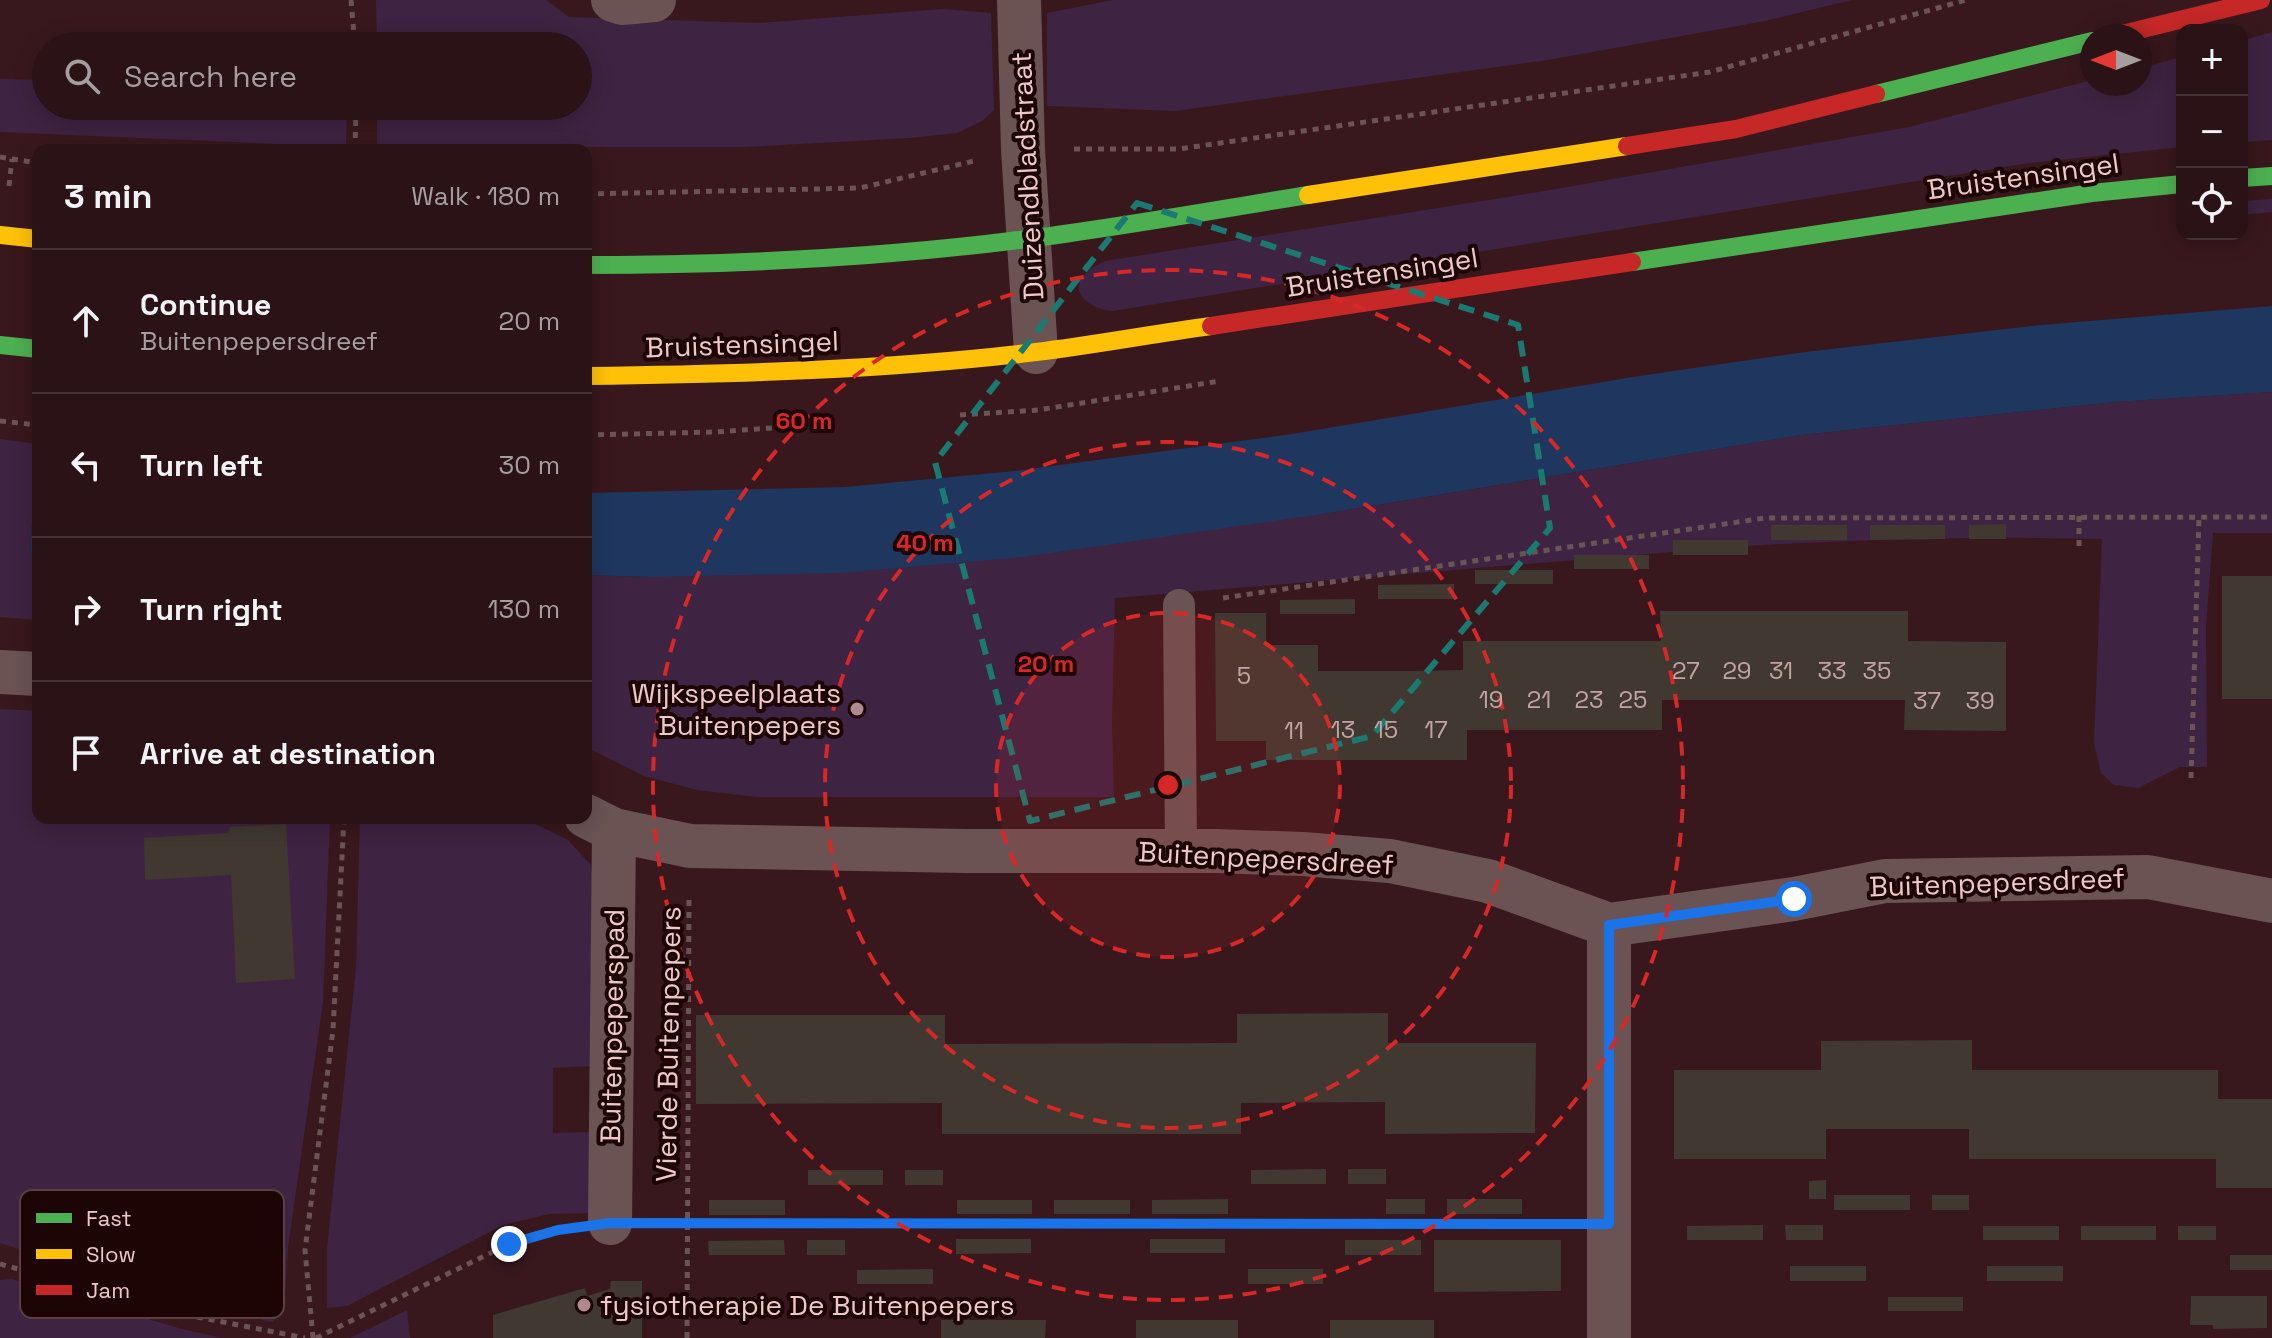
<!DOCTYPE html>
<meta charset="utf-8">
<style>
:root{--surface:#2a1216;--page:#362023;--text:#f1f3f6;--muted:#a59ea1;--line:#463235}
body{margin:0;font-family:"Space Grotesk",sans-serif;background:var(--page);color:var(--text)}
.controls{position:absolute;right:24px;top:24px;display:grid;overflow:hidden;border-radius:16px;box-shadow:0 4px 20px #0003}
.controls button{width:72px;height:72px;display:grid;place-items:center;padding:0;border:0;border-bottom:2px solid var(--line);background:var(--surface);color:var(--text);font:40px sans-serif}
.compass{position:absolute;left:2080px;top:24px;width:72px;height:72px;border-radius:50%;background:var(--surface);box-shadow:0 4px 20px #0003;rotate:270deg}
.stop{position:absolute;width:24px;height:24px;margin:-18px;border:6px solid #1a73e8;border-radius:50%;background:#fff}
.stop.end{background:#1a73e8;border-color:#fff;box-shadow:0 2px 8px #0008}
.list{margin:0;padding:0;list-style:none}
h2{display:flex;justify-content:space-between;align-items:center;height:104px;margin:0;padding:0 32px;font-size:34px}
h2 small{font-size:26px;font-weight:400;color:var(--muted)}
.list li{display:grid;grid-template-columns:52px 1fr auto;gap:24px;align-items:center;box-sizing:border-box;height:144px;padding:0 32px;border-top:2px solid var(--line)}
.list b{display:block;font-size:30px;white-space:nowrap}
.list p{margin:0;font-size:26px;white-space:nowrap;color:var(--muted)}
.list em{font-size:26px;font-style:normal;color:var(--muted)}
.icon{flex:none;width:44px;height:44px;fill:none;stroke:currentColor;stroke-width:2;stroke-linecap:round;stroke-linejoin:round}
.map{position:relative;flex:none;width:2272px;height:1338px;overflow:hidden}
.search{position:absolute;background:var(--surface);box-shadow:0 4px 20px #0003;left:32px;top:32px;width:560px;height:88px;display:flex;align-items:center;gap:20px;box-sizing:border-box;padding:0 28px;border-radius:44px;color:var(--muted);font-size:30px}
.panel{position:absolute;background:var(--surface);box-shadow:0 4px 20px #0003;left:32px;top:144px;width:560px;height:680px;border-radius:16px}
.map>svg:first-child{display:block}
.green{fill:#3f2342}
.water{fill:#1f365e}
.building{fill:#403831}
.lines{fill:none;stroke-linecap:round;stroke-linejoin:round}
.path{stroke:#6b5455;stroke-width:5;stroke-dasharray:6 6;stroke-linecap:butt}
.lane{stroke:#6b5354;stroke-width:32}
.street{stroke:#6b5354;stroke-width:44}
.fast{stroke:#4caf50;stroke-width:18}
.slow{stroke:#ffc107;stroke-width:18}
.jam{stroke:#c62828;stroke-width:18}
.route{stroke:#1a73e8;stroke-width:10}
.marked{fill:none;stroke:#1a7a72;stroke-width:6;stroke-dasharray:16 10;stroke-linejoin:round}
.ring{fill:none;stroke:#d62828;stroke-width:4;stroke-dasharray:14 10}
.poi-dot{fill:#ae8a8c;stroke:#1d0506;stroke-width:3}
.labels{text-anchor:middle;stroke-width:8;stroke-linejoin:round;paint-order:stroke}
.number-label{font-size:24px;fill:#c2a3a2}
.street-label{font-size:28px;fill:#eec7c7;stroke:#1d0506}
.poi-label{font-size:28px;fill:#eec7c7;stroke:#1d0506;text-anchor:end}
.key{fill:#1d0506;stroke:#5c3f40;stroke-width:2}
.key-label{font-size:22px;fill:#eec7c7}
.centre{fill:#d62828;stroke:#1d0506;stroke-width:4}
.ring-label{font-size:24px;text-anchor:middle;font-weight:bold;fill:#d62828;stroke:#1d0506;stroke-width:8;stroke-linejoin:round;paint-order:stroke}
</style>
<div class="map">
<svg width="2272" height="1338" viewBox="0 0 2272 1338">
<rect width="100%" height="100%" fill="#38181d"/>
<path class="green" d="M 376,0 L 546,0 L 569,17 L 758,23 L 943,9 L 991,13 L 994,110 L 982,121 L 957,133 L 910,138 L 744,147 L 377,147 L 377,106 L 578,106 L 578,46 L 377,46 Z
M 1113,0 L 1852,0 L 1765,21 L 1548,60 L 1175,111 L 1047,106 L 1047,13 Z
M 2272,32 L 2272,140 L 2242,142 L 2242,41 Z
M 2182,57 L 2182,147 L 2029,163 L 1113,311 C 1092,310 1064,292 1088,271 C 1092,267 1099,264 1105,261 L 1533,193 L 1909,127 L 2092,80 L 2092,84 L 2140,84 L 2140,68 Z
M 0,79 L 46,80 L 46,106 L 347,106 L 346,147 L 0,132 Z
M 2272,199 L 2272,212 L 2242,215 L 2242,201 Z
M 2272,392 L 2272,533 L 2213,533 L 2206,626 L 2207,767 L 2180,767 L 2138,788 L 2114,785 L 2101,773 L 2094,743 L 2102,539 C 1983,536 1864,539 1745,546 L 1115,598 L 1112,723 L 1114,797 L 757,797 L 697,790 L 644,776 L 586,747 L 586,575 L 650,577 L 1323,514 L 1801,435 L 2115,402 Z
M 0,439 L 37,444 L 30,553 L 38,554 L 38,620 L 0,617 Z
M 0,709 L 38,711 L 38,818 L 330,818 L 323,1002 L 288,1247 L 284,1312 L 272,1322 L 182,1300 L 0,1243 Z
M 360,818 L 523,818 L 568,840 L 590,864 L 595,886 L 594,1066 L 553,1068 L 553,1133 L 594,1132 L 594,1213 L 549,1214 L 503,1225 L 347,1306 L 327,1308 L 327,1248 L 356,968 Z
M 12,1279 L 182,1329 L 222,1338 L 0,1338 L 0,1280 Z
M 407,1310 L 410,1338 L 350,1338 Z"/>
<path class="water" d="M 2272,306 L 2272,392 L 2115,402 L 1801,435 L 1323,514 L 1023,557 L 840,573 L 650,577 L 586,575 L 586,493 L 845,487 L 1015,471 L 1292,434 L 1639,376 L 1805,352 L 2041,325 Z
M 36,473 L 38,473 L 38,554 L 30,553 Z"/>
<path class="building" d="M 2006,524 L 2006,539 L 1969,539 L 1969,525 Z
M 1771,525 L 1847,525 L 1847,540 L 1771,540 Z
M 1870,525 L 1945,525 L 1945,539 L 1870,540 Z
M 1673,540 L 1748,540 L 1748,555 L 1673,555 Z
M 1574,555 L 1649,555 L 1649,569 L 1574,569 Z
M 1475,570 L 1553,570 L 1553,584 L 1475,584 Z
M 2222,576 L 2272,576 L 2272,699 L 2222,699 Z
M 1454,584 L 1454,599 L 1378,599 L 1378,585 Z
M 1355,599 L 1355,614 L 1280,614 L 1280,600 Z
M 1660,611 L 1908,611 L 1908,641 L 2006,642 L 2006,731 L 1904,730 L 1905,700 L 1662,700 L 1662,730 L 1467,730 L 1467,760 L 1266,760 L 1266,741 L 1216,741 L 1215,613 L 1266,613 L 1266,645 L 1318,645 L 1318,671 L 1416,671 L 1463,670 L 1463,641 L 1661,641 Z
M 286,824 L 295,979 L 236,983 L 231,875 L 145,880 L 144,838 L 228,833 L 230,827 Z
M 1388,1013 L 1388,1043 L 1536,1043 L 1535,1133 L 1385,1134 L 1385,1102 L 1241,1103 L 1241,1134 L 942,1134 L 942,1103 L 696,1104 L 696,1015 L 945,1015 L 945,1044 L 1237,1043 L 1237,1014 Z
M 1972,1040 L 1972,1070 L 2218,1070 L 2218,1099 L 2272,1099 L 2272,1188 L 2216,1188 L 2216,1159 L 1969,1159 L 1969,1129 L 1826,1129 L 1826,1159 L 1674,1159 L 1674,1070 L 1821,1070 L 1821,1041 Z
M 1326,1169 L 1326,1184 L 1251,1184 L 1251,1170 Z
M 1348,1169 L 1386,1169 L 1386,1184 L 1348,1184 Z
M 808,1170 L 883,1170 L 883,1185 L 808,1185 Z
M 905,1170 L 943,1170 L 943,1185 L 905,1185 Z
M 1826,1180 L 1826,1199 L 1809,1199 L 1809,1181 Z
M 1834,1195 L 1910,1195 L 1910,1210 L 1834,1210 Z
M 1932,1195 L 1969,1195 L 1969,1210 L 1932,1210 Z
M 1228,1199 L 1228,1214 L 1152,1214 L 1152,1200 Z
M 1386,1199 L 1425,1199 L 1425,1214 L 1386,1214 Z
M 1447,1199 L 1522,1199 L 1522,1214 L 1447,1214 Z
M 709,1200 L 785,1200 L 785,1215 L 709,1215 Z
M 957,1200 L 1032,1200 L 1032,1214 L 957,1214 Z
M 1054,1200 L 1130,1200 L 1130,1214 L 1054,1214 Z
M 1763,1225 L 1763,1240 L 1687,1240 L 1687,1226 Z
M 1785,1225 L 1823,1225 L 1823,1240 L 1786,1240 Z
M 1983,1226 L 2059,1226 L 2059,1240 L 1983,1240 Z
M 2081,1226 L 2156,1226 L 2156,1240 L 2081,1240 Z
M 2178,1226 L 2216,1226 L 2216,1240 L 2178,1240 Z
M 956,1239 L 1031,1239 L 1031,1253 L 956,1254 Z
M 1150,1239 L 1225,1239 L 1225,1253 L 1150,1253 Z
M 784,1240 L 785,1255 L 709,1255 L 708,1241 Z
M 807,1240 L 845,1240 L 845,1255 L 807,1255 Z
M 1345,1240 L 1421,1240 L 1421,1255 L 1345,1255 Z
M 1434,1240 L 1561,1240 L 1561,1291 L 1434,1292 Z
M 2230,1255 L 2272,1255 L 2272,1270 L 2230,1270 Z
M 1790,1266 L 1866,1266 L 1866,1281 L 1790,1281 Z
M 1987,1266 L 2063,1266 L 2063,1281 L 1987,1281 Z
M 933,1269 L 933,1284 L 857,1284 L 857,1270 Z
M 1248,1269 L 1323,1269 L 1323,1284 L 1248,1284 Z
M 611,1281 L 642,1281 L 642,1338 L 493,1338 L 493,1315 L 585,1288 L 587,1296 L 610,1289 Z
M 2191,1296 L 2267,1296 L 2267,1328 L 2213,1329 L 2213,1325 L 2190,1325 Z
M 1888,1297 L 1963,1297 L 1963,1311 L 1888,1311 Z
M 941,1320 L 1046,1320 L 1045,1338 L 941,1338 Z
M 1136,1320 L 1238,1320 L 1238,1338 L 1136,1338 Z
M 1330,1320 L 1434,1320 L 1434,1338 L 1330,1338 Z"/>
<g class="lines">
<path class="path" d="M 351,0 L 355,46
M 1074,149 L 1179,149 L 1710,72 L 1966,0
M 355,150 L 356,106
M 0,157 L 38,163
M 9,186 L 12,159
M 586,194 L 860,188 L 974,161
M 2195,236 L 2226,234
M 960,415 L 1038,410 L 1220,381
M 0,421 L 38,425
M 586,435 L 716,432 L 811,425
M 2079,516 L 2079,550
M 1223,598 L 1765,518 L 2272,517
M 2191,778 L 2199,517
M 661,1223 L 1559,1224
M 0,1264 L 182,1314 L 305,1338
M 313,1338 L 305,1250 L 333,1030 L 344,818
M 316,1338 L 509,1244 L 559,1230
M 687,1338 L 689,899"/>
<path class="lane" d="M 1179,605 L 1181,851"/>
<path class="street" d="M 613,0 L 622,3 L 654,0
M 1019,0 L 1023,150 L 1036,352
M 0,672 L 38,674
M 586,816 L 614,830 L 690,846 L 965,851 L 1215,851 L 1303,854 L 1390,861 L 1488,881 L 1609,925 L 1794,899 L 1885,881 L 2148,877 L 2272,901
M 1609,925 L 1609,1338
M 610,1223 L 614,830"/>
<path class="fast" d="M 1876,94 L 2092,41
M 2242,178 L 2272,176
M 1632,262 L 2092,193 L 2182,184
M 586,265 C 734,265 880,258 1027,239 C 1121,227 1215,210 1308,195
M 0,345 L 38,349"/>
<path class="slow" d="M 1308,195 L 1627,146
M 0,235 L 38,239
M 586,376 C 736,374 887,370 1036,352 C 1094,345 1152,334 1211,326"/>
<path class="jam" d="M 2114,36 L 2261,0
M 1627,146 L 1736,129 L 1876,94
M 1211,326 L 1632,262"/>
</g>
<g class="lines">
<path class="route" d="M 509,1244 L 558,1230 L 610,1223 L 1609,1224 L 1609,925 L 1794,899"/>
</g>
<path class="marked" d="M 1137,203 L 1518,325 L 1550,528 L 1372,736 L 1030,821 L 935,462 Z"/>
<circle cx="1168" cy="785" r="172" fill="#d62828" fill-opacity=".12"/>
<g class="ring">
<circle cx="1168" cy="785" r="172"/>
<circle cx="1168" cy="785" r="343"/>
<circle cx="1168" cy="785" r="515"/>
</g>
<g class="poi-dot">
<circle cx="857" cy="709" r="8"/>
<circle cx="584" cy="1305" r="8"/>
</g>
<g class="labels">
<g class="number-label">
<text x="1686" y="679">27</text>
<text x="1737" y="679">29</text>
<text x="1781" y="679">31</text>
<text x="1832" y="679">33</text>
<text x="1877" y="679">35</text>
<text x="1244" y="684">5</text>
<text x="1491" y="708">19</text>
<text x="1539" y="708">21</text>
<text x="1589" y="708">23</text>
<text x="1633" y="708">25</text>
<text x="1927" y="709">37</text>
<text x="1980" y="709">39</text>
<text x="1343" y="738">13</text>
<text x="1386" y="738">15</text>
<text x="1436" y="738">17</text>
<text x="1294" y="739">11</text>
</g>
<g class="street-label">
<text transform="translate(1027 176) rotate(-93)" y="10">Duizendbladstraat</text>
<text transform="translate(2023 176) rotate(-8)" y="10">Bruistensingel</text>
<text transform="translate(1382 272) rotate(-9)" y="10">Bruistensingel</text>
<text transform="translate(742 344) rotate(-2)" y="10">Bruistensingel</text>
<text transform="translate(1266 858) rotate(3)" y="10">Buitenpepersdreef</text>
<text transform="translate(1997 882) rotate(-2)" y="10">Buitenpepersdreef</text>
<text transform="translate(612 1026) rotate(-89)" y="10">Buitenpeperspad</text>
<text transform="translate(668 1044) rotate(-89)" y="10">Vierde Buitenpepers</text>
</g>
<g class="poi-label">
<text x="841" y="703">Wijkspeelplaats<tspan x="841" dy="32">Buitenpepers</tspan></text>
<text x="600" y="1315" text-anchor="start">fysiotherapie De Buitenpepers</text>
</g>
</g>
<rect x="20" y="1190" width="264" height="128" rx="12" class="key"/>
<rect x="36" y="1213" width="36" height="10" fill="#4caf50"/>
<rect x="36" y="1249" width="36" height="10" fill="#ffc107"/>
<rect x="36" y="1285" width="36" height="10" fill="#c62828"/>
<g class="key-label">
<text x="86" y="1226">Fast</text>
<text x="86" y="1262">Slow</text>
<text x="86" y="1298">Jam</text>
</g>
<circle cx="1168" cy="785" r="12" class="centre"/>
<g class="ring-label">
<text x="804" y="429">60 m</text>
<text x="925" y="551">40 m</text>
<text x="1046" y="672">20 m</text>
</g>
</svg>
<div class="controls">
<button>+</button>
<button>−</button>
<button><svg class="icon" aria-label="locate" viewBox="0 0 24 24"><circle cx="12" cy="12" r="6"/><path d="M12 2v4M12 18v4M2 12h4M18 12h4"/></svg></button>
</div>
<svg class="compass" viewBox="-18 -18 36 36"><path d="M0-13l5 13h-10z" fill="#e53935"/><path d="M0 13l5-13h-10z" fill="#a59ea1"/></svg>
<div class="stop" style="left:1794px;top:899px"></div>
<div class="stop end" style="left:509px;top:1244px"></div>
<div class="search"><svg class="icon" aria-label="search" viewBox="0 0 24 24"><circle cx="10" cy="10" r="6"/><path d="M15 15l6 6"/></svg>Search here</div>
<section class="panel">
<h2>3 min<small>Walk · 180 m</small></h2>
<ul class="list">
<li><svg class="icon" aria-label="ahead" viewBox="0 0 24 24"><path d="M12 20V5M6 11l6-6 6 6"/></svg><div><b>Continue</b><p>Buitenpepersdreef</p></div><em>20 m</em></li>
<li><svg class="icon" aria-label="left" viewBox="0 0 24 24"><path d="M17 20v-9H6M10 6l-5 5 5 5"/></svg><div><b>Turn left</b></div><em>30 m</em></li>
<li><svg class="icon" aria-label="right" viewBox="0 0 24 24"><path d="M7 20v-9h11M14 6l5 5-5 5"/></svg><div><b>Turn right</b></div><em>130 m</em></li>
<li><svg class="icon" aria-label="arrive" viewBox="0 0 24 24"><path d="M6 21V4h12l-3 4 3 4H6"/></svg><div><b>Arrive at destination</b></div></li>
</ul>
</section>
</div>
